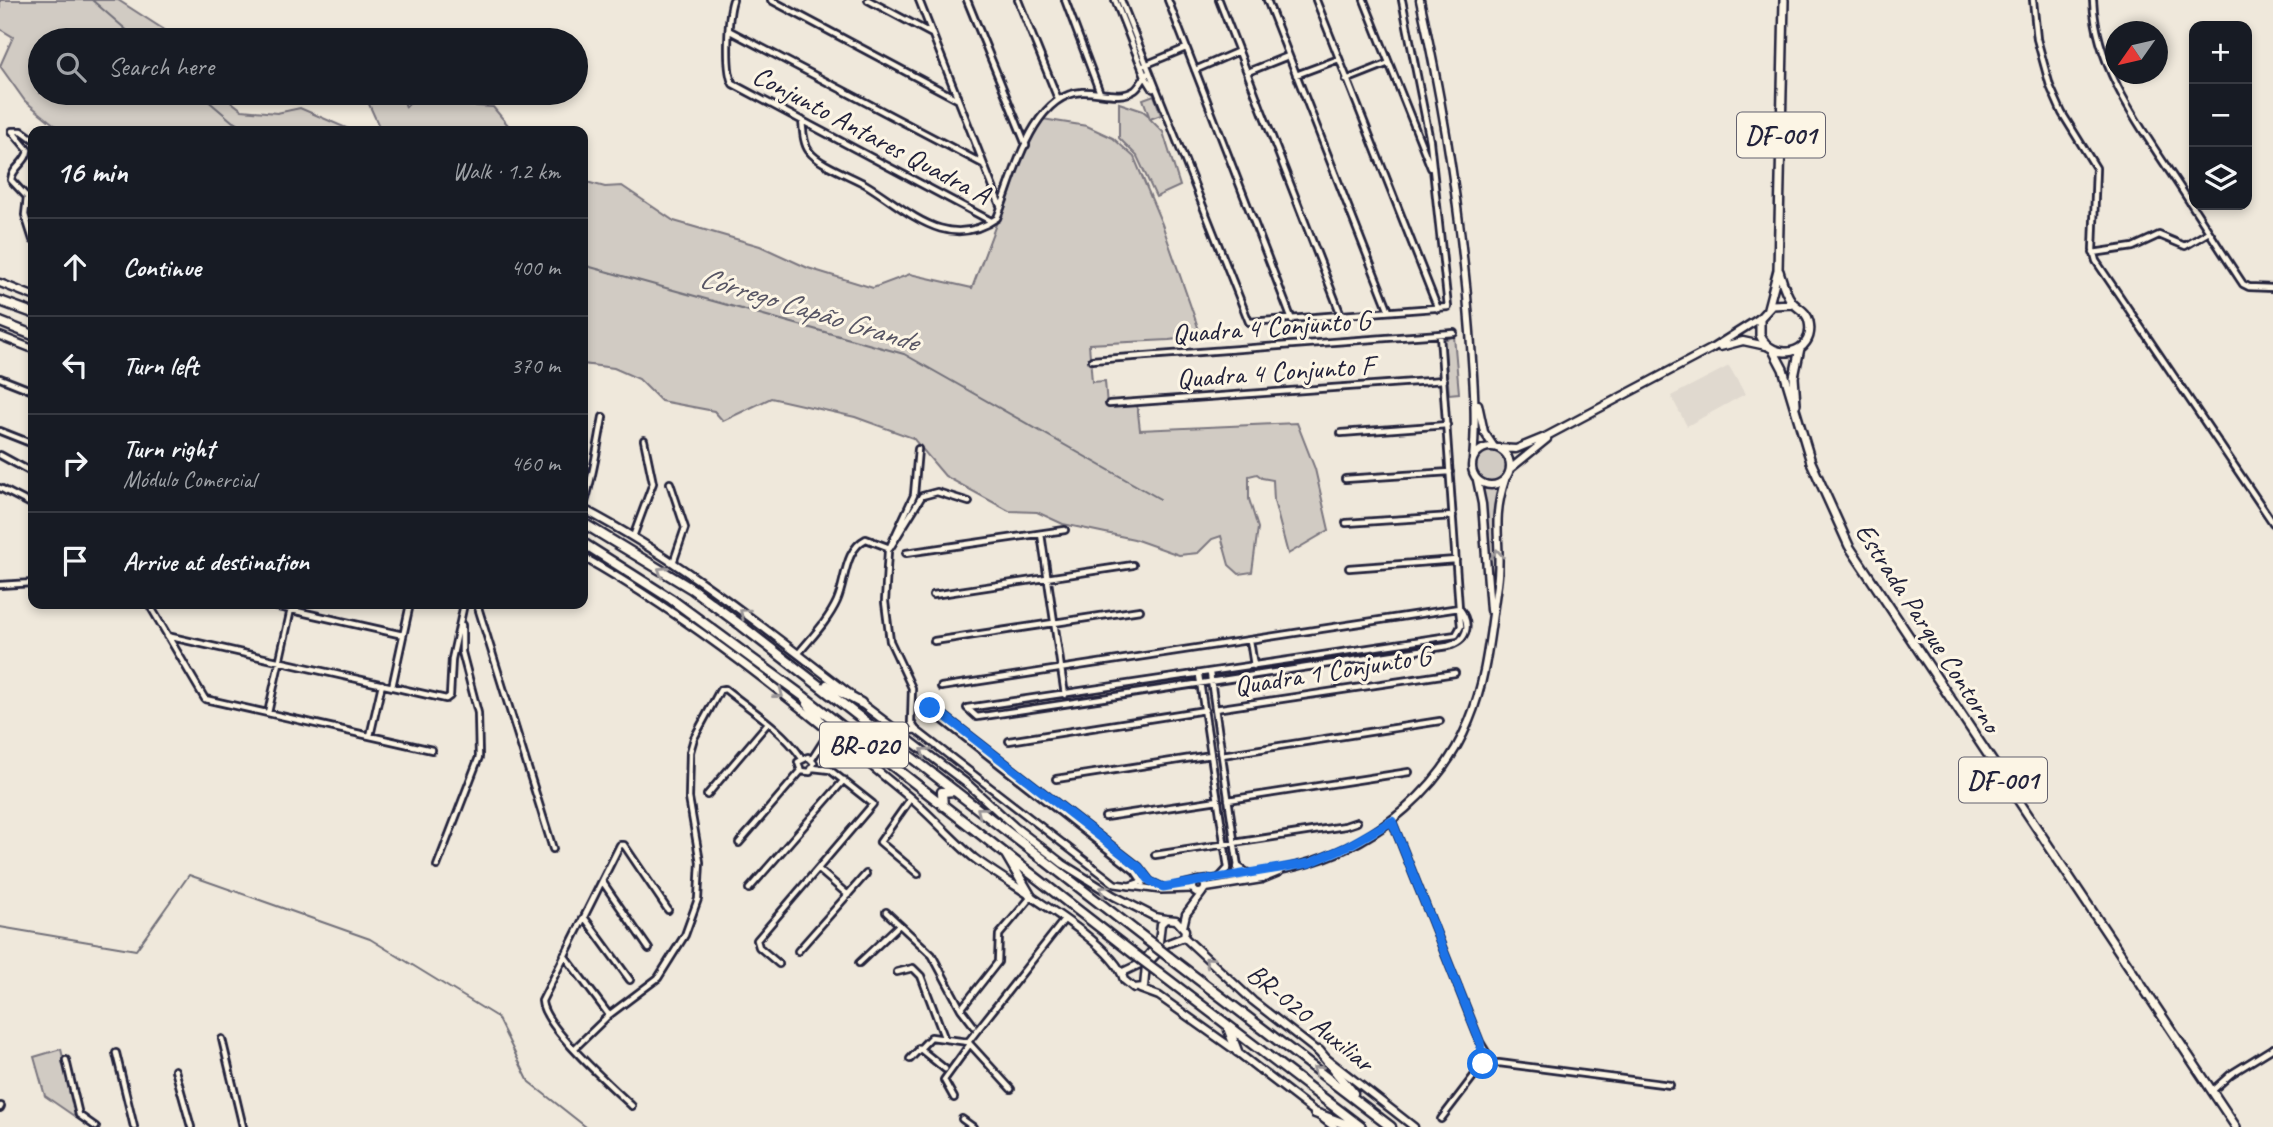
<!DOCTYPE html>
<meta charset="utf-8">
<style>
:root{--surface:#171b24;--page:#20242c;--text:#f1f3f6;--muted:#9ea1a6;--line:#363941}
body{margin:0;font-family:Caveat,sans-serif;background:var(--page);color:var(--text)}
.controls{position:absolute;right:21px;top:21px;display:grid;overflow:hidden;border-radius:14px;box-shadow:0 4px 10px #0003}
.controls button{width:63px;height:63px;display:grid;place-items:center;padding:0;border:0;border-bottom:2px solid var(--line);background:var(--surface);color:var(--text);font:35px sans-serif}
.compass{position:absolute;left:2105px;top:21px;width:63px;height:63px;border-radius:50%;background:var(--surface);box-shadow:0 4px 10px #0003;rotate:236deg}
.stop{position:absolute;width:21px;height:21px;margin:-16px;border:5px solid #1a73e8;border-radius:50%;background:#fff}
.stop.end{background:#1a73e8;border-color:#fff;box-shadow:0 2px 7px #0008}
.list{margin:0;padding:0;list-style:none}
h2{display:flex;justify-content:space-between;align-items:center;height:91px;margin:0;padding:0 28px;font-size:30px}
h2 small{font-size:23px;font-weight:400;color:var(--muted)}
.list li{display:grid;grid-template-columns:46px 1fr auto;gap:21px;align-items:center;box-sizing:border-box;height:98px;padding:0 28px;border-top:2px solid var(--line)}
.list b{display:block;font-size:26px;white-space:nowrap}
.list p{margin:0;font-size:23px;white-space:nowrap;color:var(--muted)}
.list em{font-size:23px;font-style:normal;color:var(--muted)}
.icon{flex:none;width:38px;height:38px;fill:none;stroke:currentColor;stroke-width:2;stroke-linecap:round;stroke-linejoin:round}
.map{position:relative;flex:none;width:2273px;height:1127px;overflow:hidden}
.search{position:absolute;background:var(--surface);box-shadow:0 4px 10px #0003;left:28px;top:28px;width:560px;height:77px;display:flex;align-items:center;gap:18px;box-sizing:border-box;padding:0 24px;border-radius:38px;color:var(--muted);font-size:26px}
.panel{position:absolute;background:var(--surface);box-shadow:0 4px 10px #0003;left:28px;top:126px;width:560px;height:483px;border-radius:14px}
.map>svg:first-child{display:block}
.built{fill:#e0d9cf}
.green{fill:#d1cbc3;stroke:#7a767f;stroke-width:2}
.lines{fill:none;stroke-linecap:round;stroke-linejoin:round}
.stream{stroke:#716f79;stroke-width:2}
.minor-casing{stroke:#22223b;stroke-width:10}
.tertiary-casing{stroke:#22223b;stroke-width:10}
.secondary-casing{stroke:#22223b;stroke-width:11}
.primary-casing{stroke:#22223b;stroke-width:12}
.trunk-casing{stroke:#22223b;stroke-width:13}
.minor{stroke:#fcf5e5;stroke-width:4.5}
.tertiary{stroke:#fcf5e5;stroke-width:5}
.secondary{stroke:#fcf5e5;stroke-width:6}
.primary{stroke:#fcf5e5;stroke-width:7}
.trunk{stroke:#fcf5e5;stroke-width:8}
.trunk-bridge-casing{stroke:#22223b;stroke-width:13;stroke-linecap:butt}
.trunk-bridge{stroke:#fcf5e5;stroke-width:8}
.oneway{stroke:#9a9698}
.route{stroke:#1a73e8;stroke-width:9}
.labels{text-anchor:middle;stroke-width:6;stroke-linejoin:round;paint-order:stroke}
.shield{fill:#fcf5e5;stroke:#63616e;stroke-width:2}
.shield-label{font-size:26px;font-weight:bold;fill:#22223b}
.street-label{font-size:28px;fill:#22223b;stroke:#fcf5e5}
.water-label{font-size:30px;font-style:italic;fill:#575564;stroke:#fcf5e5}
</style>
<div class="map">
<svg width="2273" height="1127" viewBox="0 0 2273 1127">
<rect width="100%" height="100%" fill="#efe8db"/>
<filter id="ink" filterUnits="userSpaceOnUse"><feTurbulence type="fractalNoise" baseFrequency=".0143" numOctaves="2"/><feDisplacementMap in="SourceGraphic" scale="14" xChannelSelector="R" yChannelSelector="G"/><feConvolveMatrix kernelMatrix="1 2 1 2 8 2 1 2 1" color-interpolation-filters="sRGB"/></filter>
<g filter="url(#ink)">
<path class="built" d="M 1729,366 L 1745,394 L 1687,426 L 1671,396 Z"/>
<path class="green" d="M 0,0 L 118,0 L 180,40 L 40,40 L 40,93 L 220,93 L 242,110 L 277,113 L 300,108 L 353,131 L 62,131 L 25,101 L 0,66 L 13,37 L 0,29 Z
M 364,93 L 401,93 L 406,107 L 418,93 L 428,93 L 460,105 L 493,107 L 513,131 L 381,131 Z
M 1154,95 L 1161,115 L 1150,119 L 1163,132 L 1180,186 L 1156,197 L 1137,156 L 1119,138 L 1119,103 L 1143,111 L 1149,116 L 1143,99 Z
M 1036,118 L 1087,126 L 1113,138 L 1134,157 L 1162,224 L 1199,330 L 1177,332 L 1177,339 L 1169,340 L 1089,344 L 1092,382 L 1105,381 L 1107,406 L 1137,404 L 1140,430 L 1297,423 L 1315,469 L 1329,530 L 1288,554 L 1274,501 L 1273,480 L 1262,478 L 1257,474 L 1249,476 L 1249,499 L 1258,528 L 1252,572 L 1239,574 L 1229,565 L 1221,536 L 1212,539 L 1198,553 L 1179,555 L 1134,539 L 1063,524 L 1037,512 L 1009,511 L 945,476 L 913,438 L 855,417 L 771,398 L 723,421 L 714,411 L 661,401 L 639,379 L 614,368 L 583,364 L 583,181 L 605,187 L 622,186 L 674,221 L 760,246 L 808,268 L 873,288 L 910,274 L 972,288 Z
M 1454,336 L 1459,393 L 1449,394 L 1444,340 Z
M1473 467a18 18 0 1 1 36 0a18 18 0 1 1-36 0Z
M 1483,487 L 1501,488 L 1494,510 L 1497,573 L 1492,610 Z
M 61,1049 L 77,1118 L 45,1096 L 34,1057 Z"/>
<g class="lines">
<path class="stream" d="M 92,0 L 138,40
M 199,93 L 233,122 L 255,131
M 583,265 L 904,354 L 1160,499
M 0,927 L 136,950 L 189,875 L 370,939 L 497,1017 L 529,1082 L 586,1127"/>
<g class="minor-casing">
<path id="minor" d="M 733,0 C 728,15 725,71 733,84 L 991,221
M 771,0 L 957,99
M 868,0 L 932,34
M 919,0 L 1001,208
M 967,0 L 1026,145
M 1018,0 L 1058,99
M 1065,0 L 1100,93
M 1115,0 L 1145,76 L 1153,89
M 1121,0 L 1249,322 L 1448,307 L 1430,141 L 1402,0
M 1168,0 L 1292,320
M 1219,0 L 1341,315
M 1267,0 L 1389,311
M 1316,0 L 1438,309
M 1364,0 L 1431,168
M 2033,0 L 2037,39 L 2050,86 L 2062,113 L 2096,168 L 2093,250 L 2096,261 L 2273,523
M 2093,0 C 2096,69 2141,128 2178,184 C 2200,217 2221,251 2243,284 L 2249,287 L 2273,288
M 730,31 L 983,164
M 1145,65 L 1186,48
M 1195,70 L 1239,51
M 1248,72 L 1288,56
M 1296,75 L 1339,59
M 1346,80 L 1389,63
M 802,120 C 803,130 803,143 809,151 C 818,164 851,176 865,184 C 906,208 946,254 997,218 C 1014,177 1031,95 1082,92 C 1098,91 1121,100 1135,90 C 1141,85 1143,78 1148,73
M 33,139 L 22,131 L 12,131 L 28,150 C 27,163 12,167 11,180 L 27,197 L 25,215 L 33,240
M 2093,253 L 2133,247 L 2159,235 L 2185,246 L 2209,232
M 1440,335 L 1459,608 L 1461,626 L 1456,635 L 967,708 L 977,717 L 1448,646 C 1468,641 1472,624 1459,608
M 1092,360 L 1454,333
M 0,378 L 33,391
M 1109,404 L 1444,380
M 0,431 L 33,444
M 1341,433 L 1447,425
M 0,455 L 33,473
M 1345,479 L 1450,472
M 670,483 L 685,528 L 673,563
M 0,488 L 33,505
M 583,509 C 593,478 597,449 603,417
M 1346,523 L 1453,516
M 1041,534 L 1065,695
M 633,537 L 653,483 L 644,440
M 906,553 L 1065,530
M 1349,568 L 1456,560
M 0,585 L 33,583
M 933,595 L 1133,565
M 149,604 L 205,699 L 432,750
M 265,604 L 403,635
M 477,604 L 553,849
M 167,636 L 446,699 L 450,696 L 452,659 L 464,604
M 1250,640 L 1254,666
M 934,641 L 1140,610
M 798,654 C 811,638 828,621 837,601 C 846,581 844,550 866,539 L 890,548 L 922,496 L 937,492 L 969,502
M 1210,673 L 1238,867 L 1234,877
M 1199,675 L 1228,868 L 1219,878
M 392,687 L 410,604
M 941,687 L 1459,608
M 1215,709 L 1455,673
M 930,710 L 933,707 L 1139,867 L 1149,880
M 930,710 L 1135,871 L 1143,883
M 268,713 L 291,609
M 916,730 L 911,722 L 912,688 L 890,641 L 885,602 L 888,551 L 914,495 L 918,449
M 370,736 L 382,684
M 1009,741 L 1205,710
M 1222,755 L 1440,721
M 812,759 L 828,734
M 1056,779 L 1211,755
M 707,795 L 768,723
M 911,798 L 880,842 L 918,874
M 1228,800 L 1409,772
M 1105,817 L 1218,800
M 1392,821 L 1480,1042 L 1488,1055
M 739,843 L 801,771 L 810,772 L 814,763 L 808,757 L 798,762 L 801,771
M 1155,855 L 1345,826 L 1357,822
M 437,866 L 479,757 L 478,713 L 462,652 L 462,625
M 818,869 L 848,895
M 602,881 L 649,949
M 749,889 L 844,780
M 886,912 L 932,955 L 961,1009 L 974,1026
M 584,917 L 630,980
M 798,951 L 866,874
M 564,955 L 609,1015
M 859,963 L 899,925
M 779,964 L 759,947 L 757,940 L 873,804 L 830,770 L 813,768
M 897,972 L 913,968 L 921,976 L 944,1037
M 961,1009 L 998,962 L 999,935 L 1031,897
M 222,1039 L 243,1127
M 969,1043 L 1011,1089
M 919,1048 L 945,1069
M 574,1049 L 609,1015 L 658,978 L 685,935 L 698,899 L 700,862 L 689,798 L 690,752 L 694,738 L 720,690 L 725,689 C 751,710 782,729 801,757
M 116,1053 L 134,1127
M1480 1060a5 5 0 1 1 10 0a5 5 0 1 1-10 0Z
M 910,1059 L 931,1037 L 968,1042 L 1064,920
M 66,1060 L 79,1115 L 96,1127
M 1488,1064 L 1499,1063 L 1670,1085
M 175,1070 L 191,1127
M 2212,1091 L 2231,1074 L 2273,1048
M 954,1098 L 944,1080 L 970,1044
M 632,1106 C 612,1087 543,1026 542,1001 L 620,845 L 624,845 L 668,910
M 0,1108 L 1,1106
M 962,1119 L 973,1127
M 1441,1119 L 1483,1064"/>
</g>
<g class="tertiary-casing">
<path id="tertiary" d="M 899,732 L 916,730 L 1115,884 L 1161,890 L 1193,889
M 1129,886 L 1147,880 L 1162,887
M 1176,886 L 1196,881"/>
</g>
<g class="secondary-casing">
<path id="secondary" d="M 1420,0 C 1444,109 1462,220 1470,332 C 1473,374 1477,417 1473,459
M 0,283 L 33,296
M 0,336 L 33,349
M 1720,347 L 1743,341 L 1766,346
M 1478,404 L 1484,432 L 1494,447
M1472 466a19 19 0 1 1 38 0a19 19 0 1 1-38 0Z
M 1498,448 L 1516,449 L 1545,437 L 1711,349 L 1760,318
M 1510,469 L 1547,439
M 1477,480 L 1482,504 L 1490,610
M 583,509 C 679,559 764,628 850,694
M 583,557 C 699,622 805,711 908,796 C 931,815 951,839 974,858 C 1009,885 1114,941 1124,980 L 1134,988 L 1144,987 L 1146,965 L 1166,944 L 1184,937
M 858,701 L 970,786 L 1015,827 L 1063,864 L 1114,896 L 1155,917 L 1166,919
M 1238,867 L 1248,874
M1193 887a6 6 0 1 1 12 0a6 6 0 1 1-12 0Z
M 1200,881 C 1237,877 1276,873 1311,862 C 1379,841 1442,788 1469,721 C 1487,678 1490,631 1497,585 C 1503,545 1490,524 1505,480
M 1206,888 L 1262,879 L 1279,872
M 1183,927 L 1186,914 L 1202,893
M 1184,937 L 1253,1001 L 1414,1127
M 1123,972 L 1142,963 L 1159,942 L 1161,924 L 1166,919 L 1176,920 L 1185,930 L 1184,937
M 1140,989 L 1159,996 L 1232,1048 L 1334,1127"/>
</g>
<g class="primary-casing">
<path id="primary" d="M 1779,271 C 1782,281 1785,293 1792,302 C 1798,309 1807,311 1809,322 C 1816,355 1772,363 1760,335 L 1760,318 L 1772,305 L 1793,304
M 1768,308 L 1778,270 L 1784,0
M 1774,352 L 1783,369 L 1811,462 L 1849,546 L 2236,1127
M 1796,404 L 1794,377 L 1800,348"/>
</g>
<g class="trunk-casing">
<path id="trunk" d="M 0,301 L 33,313
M 0,322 L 33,335
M 583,523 L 692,589 L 742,626 L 1151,943
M 583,543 L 671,599 L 803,696 L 1138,957
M 827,685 L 861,703
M 808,704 L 829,733
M 943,806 L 942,792 L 955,791
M 1007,856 L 1031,897
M 1169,957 L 1391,1127
M 1158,972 L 1361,1127
M 1229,1030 L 1237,1051
M 1319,1051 L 1353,1093
M 1315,1113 L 1353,1127"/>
</g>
<use href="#minor" class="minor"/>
<use href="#tertiary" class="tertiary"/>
<use href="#secondary" class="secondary"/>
<use href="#primary" class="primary"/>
<use href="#trunk" class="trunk"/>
<g class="trunk-bridge-casing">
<path id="trunk-bridge" d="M 1151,943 L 1169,957
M 1138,957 L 1158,972"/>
</g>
<use href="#trunk-bridge" class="trunk-bridge"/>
</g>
<defs><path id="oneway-chevron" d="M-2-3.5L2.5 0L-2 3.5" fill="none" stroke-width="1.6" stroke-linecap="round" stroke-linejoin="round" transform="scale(1.75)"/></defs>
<g class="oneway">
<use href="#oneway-chevron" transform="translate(1497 554) rotate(-95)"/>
<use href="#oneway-chevron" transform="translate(662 571) rotate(-147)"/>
<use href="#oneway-chevron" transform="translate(744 613) rotate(-143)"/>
<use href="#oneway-chevron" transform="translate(779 694) rotate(38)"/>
<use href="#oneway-chevron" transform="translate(925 752) rotate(-143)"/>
<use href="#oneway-chevron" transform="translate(981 811) rotate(-142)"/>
<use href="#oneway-chevron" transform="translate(1104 890) rotate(-149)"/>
<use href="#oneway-chevron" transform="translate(1209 961) rotate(-138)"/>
<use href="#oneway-chevron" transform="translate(1317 1070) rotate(-142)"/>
</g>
</g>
<g class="lines" filter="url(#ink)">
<path class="route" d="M 930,708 L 941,713 L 1139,867 L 1150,881 L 1163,887 L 1310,863 L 1348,846 L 1392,821 L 1480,1042 L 1483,1064"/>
</g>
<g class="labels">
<g class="shield">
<rect x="1737" y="112.5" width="88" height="45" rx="5"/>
<rect x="820" y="722.5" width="88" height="45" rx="5"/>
<rect x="1959" y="757.5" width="88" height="45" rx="5"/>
</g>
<g class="shield-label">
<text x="1781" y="144">DF-001</text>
<text x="864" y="754">BR-020</text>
<text x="2003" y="789">DF-001</text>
</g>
<g class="street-label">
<text transform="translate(872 134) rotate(28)" y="10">Conjunto Antares Quadra A</text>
<text transform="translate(1271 326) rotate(-4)" y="10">Quadra 4 Conjunto G</text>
<text transform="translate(1275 371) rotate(-4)" y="10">Quadra 4 Conjunto F</text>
<text transform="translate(1929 627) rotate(57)" y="10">Estrada Parque Contorno</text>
<text transform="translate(1332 670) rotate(-9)" y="10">Quadra 1 Conjunto G</text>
<text transform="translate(1311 1017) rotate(39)" y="10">BR-020 Auxiliar</text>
</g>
<g class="water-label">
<text transform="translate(809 309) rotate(17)" y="10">Córrego Capão Grande</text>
</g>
</g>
</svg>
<div class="controls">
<button>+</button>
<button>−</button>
<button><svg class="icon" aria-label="layers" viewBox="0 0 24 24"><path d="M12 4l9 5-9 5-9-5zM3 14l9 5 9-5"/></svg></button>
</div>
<svg class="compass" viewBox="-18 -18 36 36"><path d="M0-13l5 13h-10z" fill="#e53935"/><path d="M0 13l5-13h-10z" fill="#9ea1a6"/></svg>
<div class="stop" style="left:1483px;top:1064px"></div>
<div class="stop end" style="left:930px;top:708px"></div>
<div class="search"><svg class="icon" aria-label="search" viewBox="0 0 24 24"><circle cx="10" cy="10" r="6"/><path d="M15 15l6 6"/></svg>Search here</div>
<section class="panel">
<h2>16 min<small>Walk · 1.2 km</small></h2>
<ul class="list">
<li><svg class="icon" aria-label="ahead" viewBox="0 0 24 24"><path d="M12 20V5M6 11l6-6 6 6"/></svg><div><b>Continue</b></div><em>400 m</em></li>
<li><svg class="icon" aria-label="left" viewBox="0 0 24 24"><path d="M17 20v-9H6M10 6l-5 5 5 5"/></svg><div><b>Turn left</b></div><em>370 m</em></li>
<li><svg class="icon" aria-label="right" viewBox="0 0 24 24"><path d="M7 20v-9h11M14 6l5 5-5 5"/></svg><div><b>Turn right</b><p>Módulo Comercial</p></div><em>460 m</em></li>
<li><svg class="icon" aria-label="arrive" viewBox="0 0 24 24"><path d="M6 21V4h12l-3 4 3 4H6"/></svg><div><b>Arrive at destination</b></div></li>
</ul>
</section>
</div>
